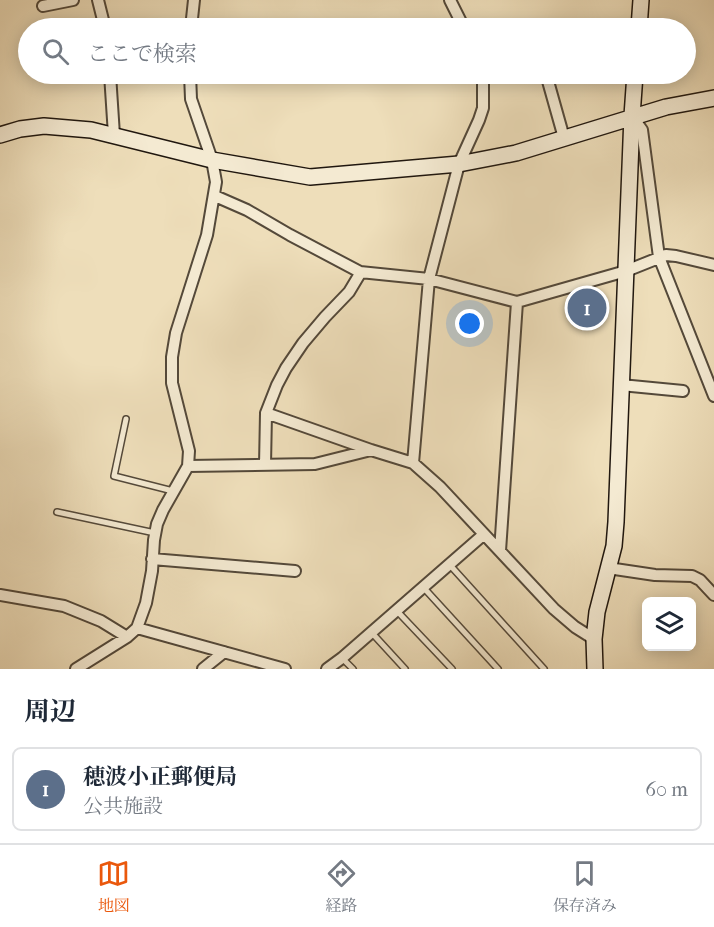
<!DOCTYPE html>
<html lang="ja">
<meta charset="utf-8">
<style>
:root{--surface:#fff;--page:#f6f6f7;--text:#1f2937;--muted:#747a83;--line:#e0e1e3;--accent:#ea580c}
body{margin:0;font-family:"IM FELL French Canon","Noto Serif JP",serif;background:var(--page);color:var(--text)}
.controls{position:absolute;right:18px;bottom:18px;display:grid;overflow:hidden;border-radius:9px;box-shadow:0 3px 15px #0003}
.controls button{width:54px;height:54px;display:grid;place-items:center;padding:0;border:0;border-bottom:2px solid var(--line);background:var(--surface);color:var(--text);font:30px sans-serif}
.you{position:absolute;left:470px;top:324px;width:21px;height:21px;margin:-15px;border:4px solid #fff;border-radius:50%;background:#1a73e8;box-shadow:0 0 0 9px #1a73e833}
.badge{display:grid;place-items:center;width:39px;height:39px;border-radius:50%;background:var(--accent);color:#fff;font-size:20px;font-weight:700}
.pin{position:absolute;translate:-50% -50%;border:3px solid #fff;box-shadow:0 2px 6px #0006}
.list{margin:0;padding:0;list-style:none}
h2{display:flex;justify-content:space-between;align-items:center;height:78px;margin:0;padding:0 24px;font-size:26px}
h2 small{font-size:20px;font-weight:400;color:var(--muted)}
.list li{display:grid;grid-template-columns:39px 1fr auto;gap:18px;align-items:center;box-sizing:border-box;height:84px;margin:0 12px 12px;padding:0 12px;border:2px solid var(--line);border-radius:9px}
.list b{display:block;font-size:22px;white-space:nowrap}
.list p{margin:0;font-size:20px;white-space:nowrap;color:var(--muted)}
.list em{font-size:20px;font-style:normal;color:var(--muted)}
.icon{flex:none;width:33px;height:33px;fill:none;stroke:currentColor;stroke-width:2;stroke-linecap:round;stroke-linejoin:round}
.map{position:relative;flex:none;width:714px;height:669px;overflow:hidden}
.search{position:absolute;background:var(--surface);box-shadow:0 3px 15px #0003;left:18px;right:18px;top:18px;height:66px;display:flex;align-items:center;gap:15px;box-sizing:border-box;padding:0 21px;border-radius:33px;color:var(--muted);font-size:22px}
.sheet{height:174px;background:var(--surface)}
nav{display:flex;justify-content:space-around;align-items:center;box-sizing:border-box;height:84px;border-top:2px solid var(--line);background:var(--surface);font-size:16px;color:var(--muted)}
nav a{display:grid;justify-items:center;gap:3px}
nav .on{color:var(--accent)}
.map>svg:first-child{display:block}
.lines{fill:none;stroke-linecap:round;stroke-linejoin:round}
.lane-casing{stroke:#54493a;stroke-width:8}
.street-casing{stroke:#54493a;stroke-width:14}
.secondary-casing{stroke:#20170f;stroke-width:18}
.lane{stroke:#f4ead2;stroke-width:5}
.street{stroke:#f4ead2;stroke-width:10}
.secondary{stroke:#f4ead2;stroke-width:15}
</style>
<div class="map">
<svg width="714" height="669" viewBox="0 0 714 669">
<rect width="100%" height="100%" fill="#eedeba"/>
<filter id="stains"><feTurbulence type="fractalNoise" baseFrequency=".00333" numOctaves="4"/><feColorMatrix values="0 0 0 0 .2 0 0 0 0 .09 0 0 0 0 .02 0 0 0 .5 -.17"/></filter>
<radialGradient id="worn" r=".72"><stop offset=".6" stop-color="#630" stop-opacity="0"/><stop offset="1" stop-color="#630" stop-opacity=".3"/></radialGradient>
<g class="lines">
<g class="lane-casing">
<path id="lane" d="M 126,419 L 114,476 L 173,491
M 57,512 L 155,533
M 449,564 L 544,669
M 423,587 L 498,669
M 396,610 L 452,669
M 372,633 L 405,669
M 342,658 L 353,669"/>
</g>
<g class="street-casing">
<path id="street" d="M 98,0 L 105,28
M 450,0 L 464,28
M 43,6 L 73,0
M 191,28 L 194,0
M 110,74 L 114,135
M 482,74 L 483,83 L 483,108 L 479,120 L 459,164 L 429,279 L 413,463 L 440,487 L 554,609 L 575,627 L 594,639
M 546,74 L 564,138
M 632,116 L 642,130 L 659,257 L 714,396
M 215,196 L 247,210 L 290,235 L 360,272 L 429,279 L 517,302 L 626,271 L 666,255 L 676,256 L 714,265
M 621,385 L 683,391
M 266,413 L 371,450
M 265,465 L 266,413 L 277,385 L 286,368 L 303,343 L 325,317 L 349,292 L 361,272
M 188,466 L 315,464 L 371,450 L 413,463
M 500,551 L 517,302
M 152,559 L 295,571
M 608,568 L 655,575 L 692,576 L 700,580 L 714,595
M 0,595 L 64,606 L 101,621 L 127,637
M 137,628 L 285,669
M 76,669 L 127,637 L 137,628 L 146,603 L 152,571 L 154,540 L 157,524 L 163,510 L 188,466 L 189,451 L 172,383 L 172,357 L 176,333 L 207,235 L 216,182 L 212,160 L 191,99 L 190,74
M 203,669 L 224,652
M 327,669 L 342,658 L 483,535"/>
</g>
<g class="secondary-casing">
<path id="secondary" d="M 639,28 L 641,0
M 0,135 L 20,129 L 44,126 L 91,130 L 212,160 L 310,177 L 459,164 L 516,153 L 666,107 L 714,98
M 595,669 L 594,639 L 597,612 L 614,546 L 616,522 L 632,116 L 635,74"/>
</g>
<use href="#lane" class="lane"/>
<use href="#street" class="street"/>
<use href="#secondary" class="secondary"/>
</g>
<rect width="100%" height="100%" filter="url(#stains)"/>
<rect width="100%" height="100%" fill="url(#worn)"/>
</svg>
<div class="controls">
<button><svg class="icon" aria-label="layers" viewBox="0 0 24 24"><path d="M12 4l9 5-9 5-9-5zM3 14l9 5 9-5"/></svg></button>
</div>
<div class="you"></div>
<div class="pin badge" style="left:587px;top:308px;background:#5c6f8a">1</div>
<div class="search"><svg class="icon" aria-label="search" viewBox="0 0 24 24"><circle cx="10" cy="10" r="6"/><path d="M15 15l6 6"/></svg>ここで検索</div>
</div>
<section class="sheet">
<h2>周辺<small></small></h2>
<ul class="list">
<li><span class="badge" style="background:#5c6f8a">1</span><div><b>穂波小正郵便局</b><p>公共施設</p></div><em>60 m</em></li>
</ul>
</section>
<nav>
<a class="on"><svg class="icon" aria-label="map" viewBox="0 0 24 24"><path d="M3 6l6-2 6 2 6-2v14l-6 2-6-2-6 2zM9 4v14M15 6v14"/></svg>地図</a>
<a><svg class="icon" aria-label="directions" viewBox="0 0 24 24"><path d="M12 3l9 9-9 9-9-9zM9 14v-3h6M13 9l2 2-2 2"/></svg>経路</a>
<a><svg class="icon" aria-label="saved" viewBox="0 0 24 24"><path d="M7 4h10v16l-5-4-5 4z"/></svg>保存済み</a>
</nav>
